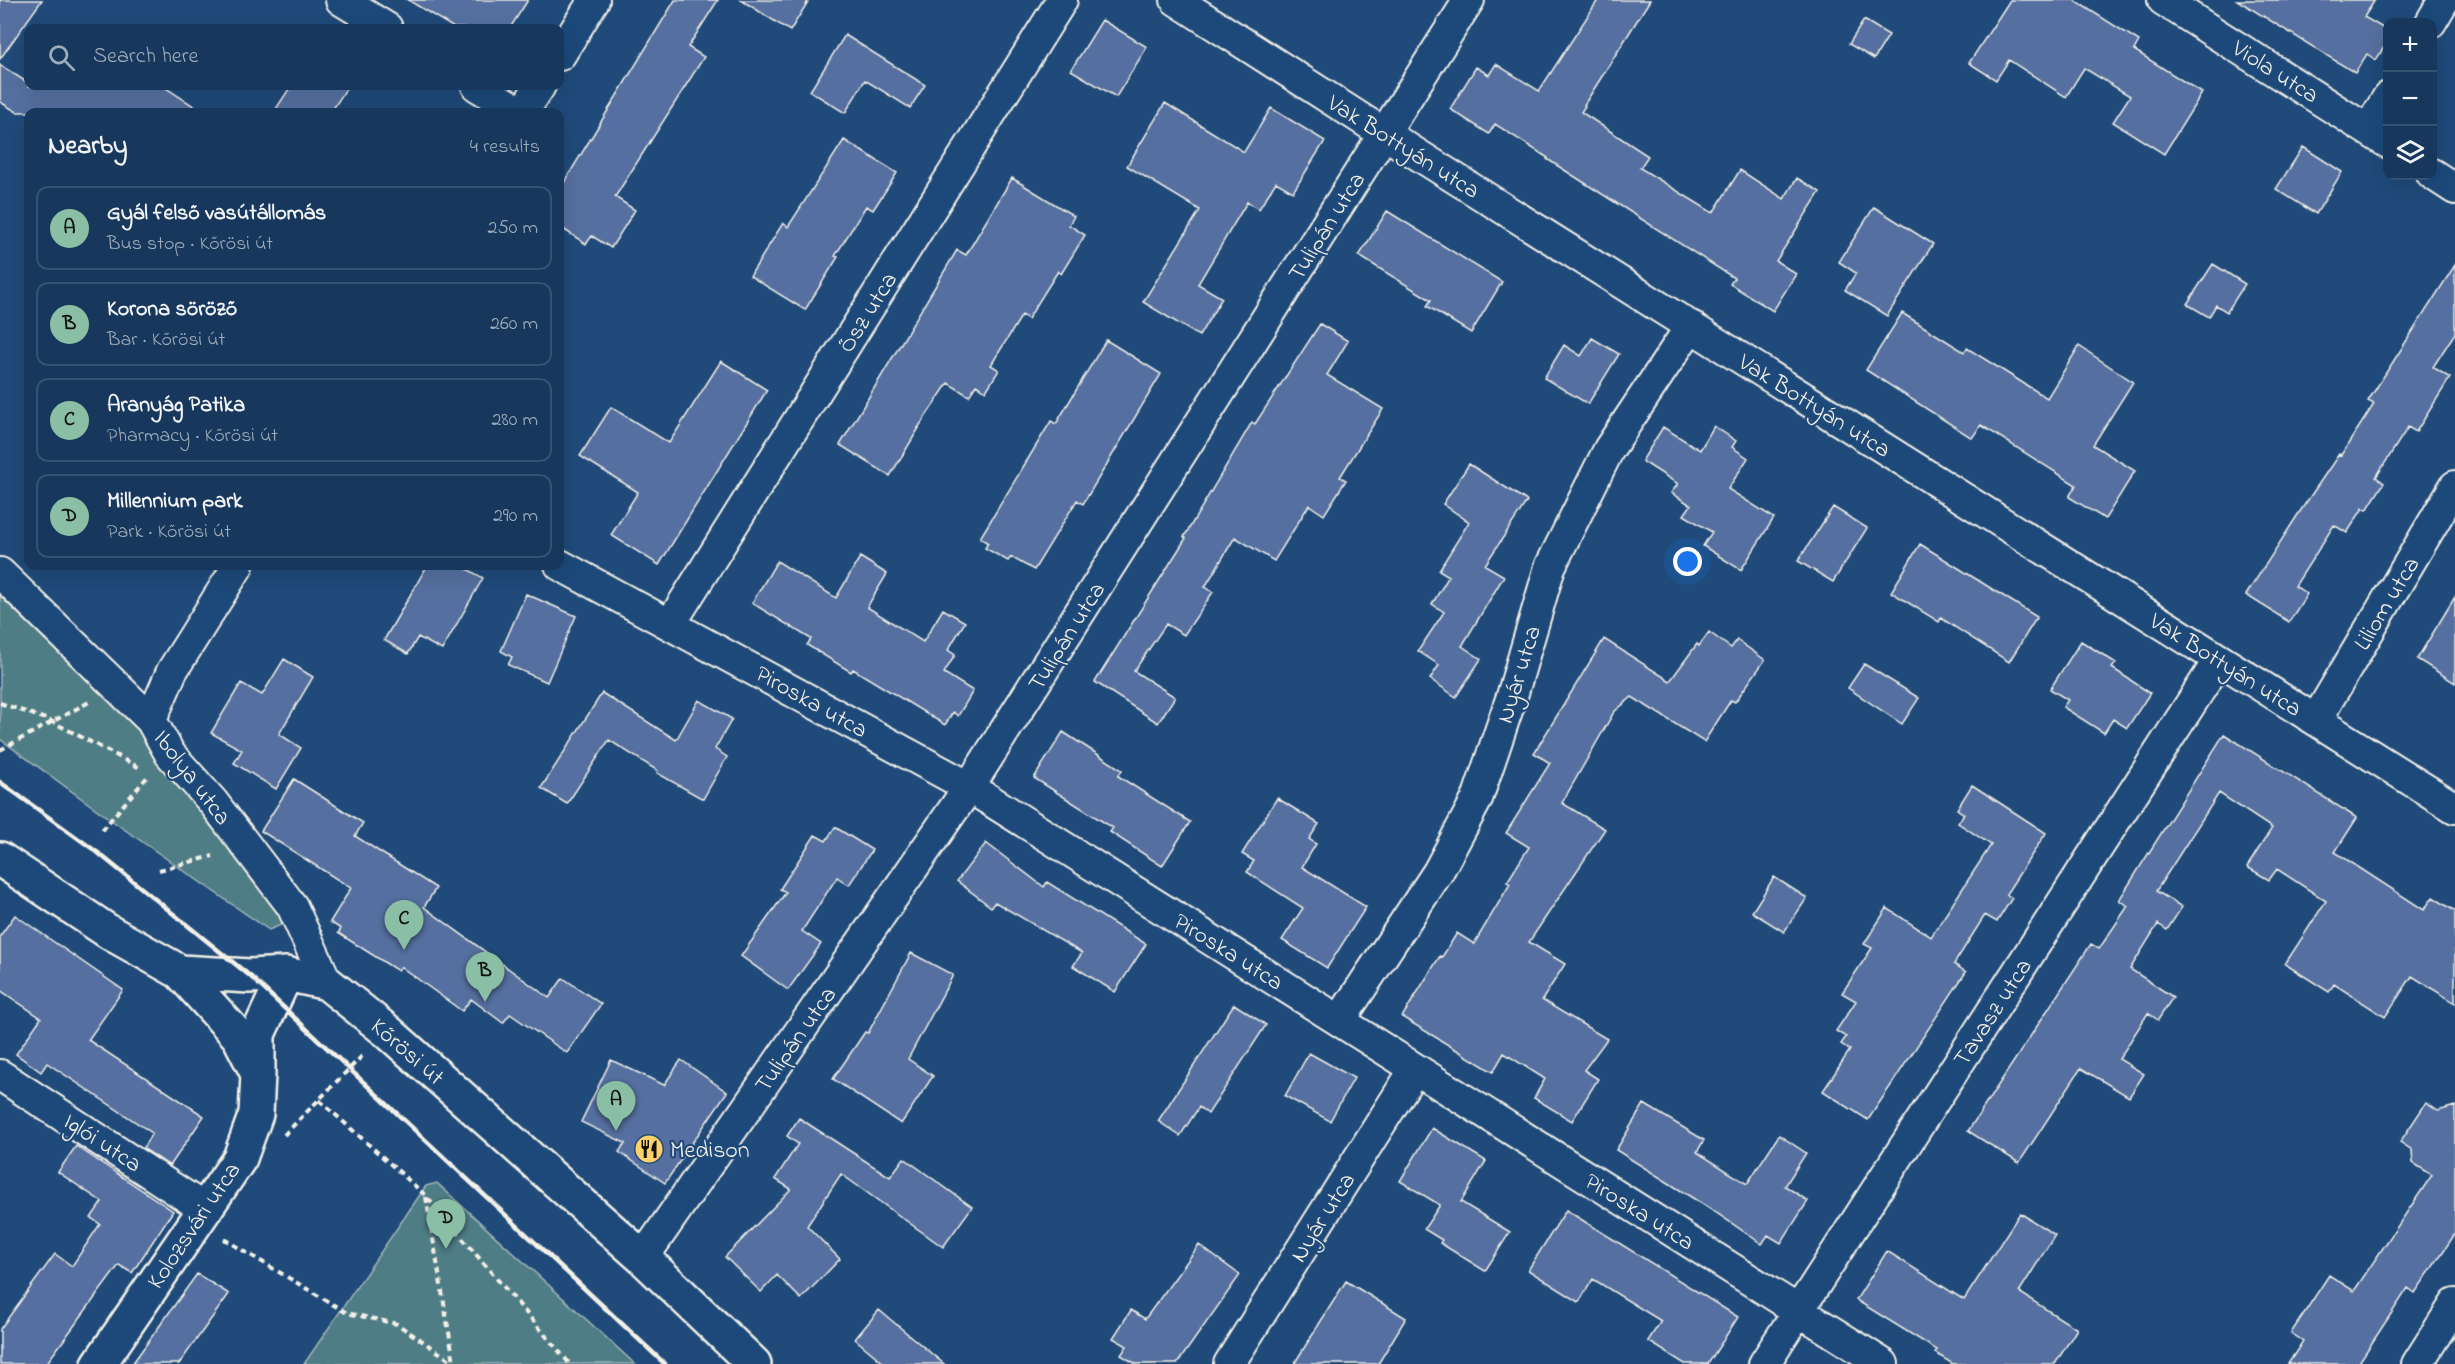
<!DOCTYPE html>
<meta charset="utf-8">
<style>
:root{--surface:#17385c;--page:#203f62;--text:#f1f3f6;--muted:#9eacbb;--line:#365272;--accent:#8abfa5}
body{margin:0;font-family:"Indie Flower",sans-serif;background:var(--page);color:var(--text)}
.controls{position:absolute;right:18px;top:18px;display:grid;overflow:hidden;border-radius:12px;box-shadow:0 6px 24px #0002}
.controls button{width:54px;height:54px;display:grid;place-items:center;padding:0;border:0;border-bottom:2px solid var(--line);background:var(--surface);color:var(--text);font:30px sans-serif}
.you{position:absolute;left:1688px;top:562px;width:21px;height:21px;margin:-15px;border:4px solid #fff;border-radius:50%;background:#1a73e8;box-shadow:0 0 0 9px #1a73e833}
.badge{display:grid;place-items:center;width:39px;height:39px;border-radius:50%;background:var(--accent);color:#111;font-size:20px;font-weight:700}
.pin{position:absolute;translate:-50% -50px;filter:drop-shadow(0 2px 3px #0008)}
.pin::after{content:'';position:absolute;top:32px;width:21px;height:18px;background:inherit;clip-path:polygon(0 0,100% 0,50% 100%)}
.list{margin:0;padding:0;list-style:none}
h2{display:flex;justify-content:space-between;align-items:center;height:78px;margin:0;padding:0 24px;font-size:26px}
h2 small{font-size:20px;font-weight:400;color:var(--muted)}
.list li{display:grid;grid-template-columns:39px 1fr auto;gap:18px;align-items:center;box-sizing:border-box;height:84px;margin:0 12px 12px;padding:0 12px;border:2px solid var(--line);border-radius:12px}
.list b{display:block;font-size:22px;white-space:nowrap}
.list p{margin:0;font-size:20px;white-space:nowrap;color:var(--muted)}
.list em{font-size:20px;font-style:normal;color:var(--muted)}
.icon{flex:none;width:33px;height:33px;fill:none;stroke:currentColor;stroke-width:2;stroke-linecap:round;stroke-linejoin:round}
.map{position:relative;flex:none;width:2455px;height:1364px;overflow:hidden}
.search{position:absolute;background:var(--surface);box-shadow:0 6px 24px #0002;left:24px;top:24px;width:540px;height:66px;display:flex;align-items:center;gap:15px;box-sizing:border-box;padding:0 21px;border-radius:12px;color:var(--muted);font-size:22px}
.panel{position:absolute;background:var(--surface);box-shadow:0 6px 24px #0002;left:24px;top:108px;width:540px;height:462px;border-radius:12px}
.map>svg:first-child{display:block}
.green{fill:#507d86;stroke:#a2b7b7;stroke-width:1.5}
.building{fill:#556fa0;stroke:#f4f1e8;stroke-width:1.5}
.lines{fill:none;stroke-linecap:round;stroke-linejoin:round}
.street-casing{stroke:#f4f1e8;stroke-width:34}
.secondary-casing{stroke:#f4f1e8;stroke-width:38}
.path{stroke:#f4f1e8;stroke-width:4;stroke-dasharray:6 4.5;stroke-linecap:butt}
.street{stroke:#1f4a7a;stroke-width:30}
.secondary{stroke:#1f4a7a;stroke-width:33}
.rail{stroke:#f4f1e8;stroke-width:4.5}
.labels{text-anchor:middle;stroke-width:4.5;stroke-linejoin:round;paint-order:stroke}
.street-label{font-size:24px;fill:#f4f1e8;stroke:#1f4a7a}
.poi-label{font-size:24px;fill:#f4f1e8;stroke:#1f4a7a;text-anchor:start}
</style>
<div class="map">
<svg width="2455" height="1364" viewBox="0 0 2455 1364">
<rect width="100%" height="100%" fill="#1f4a7a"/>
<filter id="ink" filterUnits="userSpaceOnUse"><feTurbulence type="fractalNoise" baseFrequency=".0167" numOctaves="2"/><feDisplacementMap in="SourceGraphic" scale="12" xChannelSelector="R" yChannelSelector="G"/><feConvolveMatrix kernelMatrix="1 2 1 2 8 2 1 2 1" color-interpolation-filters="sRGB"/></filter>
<g filter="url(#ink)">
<path class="green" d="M 0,586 L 123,709 L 272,898 L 283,924 L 269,930 L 118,825 L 0,739 Z
M 437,1183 L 635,1364 L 304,1364 L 426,1186 Z"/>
<path class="building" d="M 0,0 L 42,0 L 0,59 Z
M 408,0 L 528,0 L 510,28 L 454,28 Z
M 675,0 L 718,0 L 688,47 L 704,57 L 615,197 L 635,210 L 611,248 L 592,236 L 586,244 L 560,227 L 560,189 Z
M 741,0 L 809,0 L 790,31 Z
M 1598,0 L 1650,0 L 1584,105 L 1585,106 L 1581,112 L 1648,156 L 1640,168 L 1713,213 L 1740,170 L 1784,199 L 1797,178 L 1820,192 L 1776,261 L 1796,274 L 1773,311 L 1730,284 L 1734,278 L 1547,159 L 1548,158 L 1495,124 L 1489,134 L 1450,109 L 1476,67 L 1489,75 L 1496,64 L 1539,91 Z
M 2010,0 L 2074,0 L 2139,41 L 2134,50 L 2202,93 L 2164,154 L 2113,122 L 2130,96 L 2084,68 L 2066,97 L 2009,60 L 1996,80 L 1969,63 Z
M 2237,0 L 2375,0 L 2364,17 L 2388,31 L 2388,41 L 2376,60 L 2367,54 L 2355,73 Z
M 1102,20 L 1147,47 L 1116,97 L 1071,70 Z
M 1864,20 L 1889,35 L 1874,59 L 1849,44 Z
M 845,35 L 925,85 L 910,108 L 865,80 L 845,113 L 810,91 Z
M 0,65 L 28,83 L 28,86 L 163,86 L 203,112 L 17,112 L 0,102 Z
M 291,86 L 348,86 L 331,112 L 274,112 Z
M 1165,103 L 1244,152 L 1271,108 L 1325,141 L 1293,192 L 1276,182 L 1259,209 L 1247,202 L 1198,284 L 1222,298 L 1199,336 L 1143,302 L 1200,210 L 1127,166 Z
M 844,140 L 897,173 L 873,210 L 866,206 L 835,256 L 838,257 L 805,310 L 750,276 L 783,223 L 788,227 Z
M 2303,147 L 2342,172 L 2316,214 L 2276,189 Z
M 1012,178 L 1074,216 L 1069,225 L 1085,235 L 1061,274 L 1058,271 L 1028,319 L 1022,315 L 991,365 L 999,370 L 986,391 L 976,385 L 969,396 L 948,383 L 918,428 L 919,428 L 890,476 L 840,445 L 957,250 L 966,255 Z
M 1874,207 L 1933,244 L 1887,316 L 1845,290 L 1856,273 L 1839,262 Z
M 1387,211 L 1502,282 L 1471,333 L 1427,306 L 1431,300 L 1359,256 Z
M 2213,264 L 2245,284 L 2227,312 L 2216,305 L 2209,317 L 2187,304 Z
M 2455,265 L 2455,333 L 2433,367 L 2450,378 L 2416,432 L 2408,427 L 2376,477 L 2384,483 L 2367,510 L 2363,508 L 2347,533 L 2334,525 L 2295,586 L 2307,594 L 2289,622 L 2246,595 L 2297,516 L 2339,454 L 2341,455 L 2374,404 L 2368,401 Z
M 1902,313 L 1964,352 L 1967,348 L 2047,398 L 2079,346 L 2133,382 L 2093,445 L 2135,471 L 2105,519 L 2069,497 L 2076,485 L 1981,425 L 1972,438 L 1866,370 Z
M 1320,324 L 1348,341 L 1327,375 L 1383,409 L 1340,477 L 1346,480 L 1324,515 L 1309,505 L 1274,561 L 1235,537 L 1205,587 L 1213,592 L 1184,635 L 1166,624 L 1134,671 L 1175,697 L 1158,723 L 1095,682 L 1186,538 L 1184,537 L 1252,422 L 1255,424 Z
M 1592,338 L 1619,354 L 1588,404 L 1544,378 L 1564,345 L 1581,356 Z
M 1106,340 L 1161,374 L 1083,504 L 1077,500 L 1034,570 L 1011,557 L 1008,561 L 985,548 L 988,543 L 980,538 L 1051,421 L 1056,424 Z
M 721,361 L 767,390 L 659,565 L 611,535 L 638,492 L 580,456 L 611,407 L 669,443 Z
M 1714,426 L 1736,441 L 1732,447 L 1748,458 L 1728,489 L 1774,518 L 1741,570 L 1703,546 L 1712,532 L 1684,515 L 1691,505 L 1671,493 L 1678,484 L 1642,461 L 1663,427 L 1700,450 Z
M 1469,464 L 1527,501 L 1485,565 L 1504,576 L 1462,646 L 1481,659 L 1456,697 L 1430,679 L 1439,665 L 1418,651 L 1444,612 L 1432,604 L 1449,576 L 1439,570 L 1469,522 L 1443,504 Z
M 1833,507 L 1867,528 L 1833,582 L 1798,561 Z
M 1920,544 L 2037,617 L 2009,662 L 1941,618 L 1939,622 L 1891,592 Z
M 860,557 L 887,574 L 867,607 L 923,642 L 943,609 L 965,622 L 948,650 L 955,655 L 944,673 L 973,691 L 958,716 L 953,712 L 945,725 L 853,669 L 851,672 L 807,645 L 811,639 L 752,603 L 777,561 L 836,598 Z
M 427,566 L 462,566 L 483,578 L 442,650 L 418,637 L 408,654 L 384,640 Z
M 526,594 L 576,616 L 547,682 L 508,665 L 512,657 L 501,651 Z
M 2455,597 L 2455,683 L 2417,659 Z
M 1709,632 L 1731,648 L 1737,640 L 1765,660 L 1735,702 L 1731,700 L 1704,742 L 1632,697 L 1614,712 L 1562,803 L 1605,829 L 1529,942 L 1565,964 L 1542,1000 L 1607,1039 L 1584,1070 L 1598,1079 L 1572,1121 L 1534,1098 L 1545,1079 L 1504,1053 L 1493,1072 L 1402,1017 L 1440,956 L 1442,957 L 1457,933 L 1474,944 L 1510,884 L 1507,882 L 1529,847 L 1506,833 L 1550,763 L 1534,753 L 1604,639 L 1670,681 L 1697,644 L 1699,646 Z
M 2081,641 L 2116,663 L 2112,668 L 2150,693 L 2127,728 L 2113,719 L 2104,733 L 2063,707 L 2068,700 L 2050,689 Z
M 284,659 L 313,677 L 279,734 L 301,748 L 276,789 L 234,763 L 242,750 L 211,733 L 241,683 L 262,695 Z
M 1864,664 L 1919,698 L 1902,724 L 1848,688 Z
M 602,693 L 676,740 L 699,700 L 732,719 L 715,749 L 727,757 L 703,799 L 657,773 L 658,771 L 609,740 L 567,804 L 541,788 Z
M 1063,732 L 1122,770 L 1118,776 L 1190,822 L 1162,866 L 1110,832 L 1113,828 L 1034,778 Z
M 2224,734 L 2357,818 L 2335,852 L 2424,910 L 2433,897 L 2455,911 L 2455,1003 L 2412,976 L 2385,1017 L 2334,984 L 2329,992 L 2285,964 L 2326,901 L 2277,869 L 2269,880 L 2247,867 L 2272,828 L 2219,793 L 2156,891 L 2182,907 L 2167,930 L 2158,924 L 2130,969 L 2173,997 L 2158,1020 L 2148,1013 L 2119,1059 L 2144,1074 L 2129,1097 L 2081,1068 L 2019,1163 L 1968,1131 L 2091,944 L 2099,949 L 2128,906 L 2119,900 Z
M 294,779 L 363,823 L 355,836 L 436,888 L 424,907 L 549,998 L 563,978 L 601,1004 L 567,1053 L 510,1014 L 503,1023 L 471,999 L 462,1011 L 401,967 L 398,971 L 338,933 L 341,929 L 330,922 L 351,888 L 261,831 Z
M 1972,785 L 2046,833 L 2006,894 L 2012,898 L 1997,922 L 1985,915 L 1954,964 L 1966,972 L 1868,1120 L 1823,1091 L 1850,1050 L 1841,1044 L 1846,1037 L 1836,1031 L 1856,1001 L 1842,993 L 1872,948 L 1864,944 L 1887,908 L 1931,937 L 1991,845 L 1958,823 L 1964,814 L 1957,809 Z
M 1277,798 L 1319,824 L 1309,839 L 1316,844 L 1302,867 L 1366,907 L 1327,968 L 1282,940 L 1303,908 L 1247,872 L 1254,861 L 1242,854 Z
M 835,827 L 872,850 L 849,885 L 837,877 L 802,931 L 821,944 L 788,990 L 741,956 L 786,892 L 780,889 L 815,835 L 826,841 Z
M 986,843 L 1044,887 L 1047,882 L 1146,944 L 1115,992 L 1073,966 L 1082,953 L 995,902 L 991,907 L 957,881 Z
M 1774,877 L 1807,898 L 1784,932 L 1752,912 Z
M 15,915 L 123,990 L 88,1040 L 204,1116 L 170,1166 L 143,1148 L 152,1133 L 47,1063 L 41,1072 L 16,1054 L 41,1018 L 0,990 L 0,936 Z
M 911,953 L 953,975 L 908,1059 L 933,1076 L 901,1124 L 833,1079 L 865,1032 L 868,1033 Z
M 1234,1004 L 1266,1025 L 1208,1114 L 1199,1107 L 1180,1136 L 1158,1121 Z
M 1309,1053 L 1354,1078 L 1330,1121 L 1285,1096 Z
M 611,1060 L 664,1085 L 681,1060 L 727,1092 L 665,1183 L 619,1152 L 625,1143 L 581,1122 Z
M 2426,1103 L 2438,1111 L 2455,1106 L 2455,1234 L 2415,1293 L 2408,1288 L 2358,1364 L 2288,1364 L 2303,1341 L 2291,1333 L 2329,1275 L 2354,1291 L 2432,1175 L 2413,1163 L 2412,1150 L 2400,1142 Z
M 1644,1104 L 1704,1140 L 1697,1152 L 1747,1184 L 1779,1135 L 1806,1153 L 1785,1186 L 1808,1201 L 1781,1243 L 1768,1235 L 1762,1244 L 1715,1212 L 1616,1150 Z
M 799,1118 L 890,1177 L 904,1158 L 972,1207 L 943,1247 L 841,1174 L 807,1226 L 840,1259 L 801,1299 L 777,1275 L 761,1292 L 725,1257 L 791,1189 L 775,1179 L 798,1144 L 787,1136 Z
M 1432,1128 L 1486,1161 L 1461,1202 L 1510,1232 L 1485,1271 L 1440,1243 L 1442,1240 L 1424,1229 L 1440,1205 L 1400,1181 Z
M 76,1146 L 173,1211 L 132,1273 L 119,1265 L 46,1364 L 0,1364 L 0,1329 L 55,1254 L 72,1266 L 100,1224 L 91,1218 L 102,1202 L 58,1172 Z
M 1566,1210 L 1738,1317 L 1708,1364 L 1685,1364 L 1648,1341 L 1661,1321 L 1593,1279 L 1579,1302 L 1528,1270 Z
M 2020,1213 L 2055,1235 L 2019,1292 L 2077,1329 L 2055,1364 L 1953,1364 L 1935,1353 L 1937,1350 L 1856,1300 L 1887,1251 L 1964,1300 Z
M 1199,1245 L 1240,1275 L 1177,1364 L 1136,1364 L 1121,1355 L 1127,1346 L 1113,1338 L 1131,1310 L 1145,1319 Z
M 197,1274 L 229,1294 L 179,1364 L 132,1364 Z
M 1346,1281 L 1406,1318 L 1378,1364 L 1294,1364 Z
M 879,1310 L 944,1364 L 885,1364 L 855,1339 Z"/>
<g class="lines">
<g class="street-casing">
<path id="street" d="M 341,0 L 387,28
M 1176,0 L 1385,134 L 2455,808
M 2163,0 L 2388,143
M 2431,22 L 2444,0
M 560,55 L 594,0
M 477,86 L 520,112
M 523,112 L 540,86
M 2368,130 L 2388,97
M 2432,174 L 2455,189
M 560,565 L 969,787 L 1883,1364
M 238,566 L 172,671 L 151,720 L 170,754 L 213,802 L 292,906 L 327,983
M 0,573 L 151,720
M 671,623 L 1062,0
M 2316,720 L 2455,486
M 1340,1020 L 1438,872 L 1477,799 L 1512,696 L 1550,567 L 1609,449 L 1691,326
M 0,1075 L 205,1209
M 643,1258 L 969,787 L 1469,0
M 1229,1364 L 1415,1069
M 1764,1364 L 2219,660
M 2417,1364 L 2455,1304"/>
</g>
<g class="secondary-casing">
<path id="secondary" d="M 0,859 L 109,932 L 180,972 L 250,976 L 286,974 L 327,983 L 387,1031 L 643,1258 L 754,1364
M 258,1072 L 258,1034 L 286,974
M 99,1364 L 240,1158 L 256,1114 L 258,1074 L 239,1037 L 180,972"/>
</g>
<path class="path" d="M 0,703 L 51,721 L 140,768
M 0,750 L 89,702
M 102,830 L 148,776
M 159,870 L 213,856
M 319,1100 L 425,1195 L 570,1364
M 284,1135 L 363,1055
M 426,1197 L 454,1362
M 224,1239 L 347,1313 L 397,1324 L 456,1364"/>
<use href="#street" class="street"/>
<use href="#secondary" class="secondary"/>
<path class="rail" d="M 0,782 L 97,852 L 250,976 L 665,1364"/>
</g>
</g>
<defs>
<g id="restaurant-disc" transform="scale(1.5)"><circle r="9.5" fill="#ffd166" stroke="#1f4a7a"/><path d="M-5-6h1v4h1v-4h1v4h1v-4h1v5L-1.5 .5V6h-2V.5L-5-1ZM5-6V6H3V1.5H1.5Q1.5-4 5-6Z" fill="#111"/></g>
</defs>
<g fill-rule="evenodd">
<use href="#restaurant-disc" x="649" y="1149"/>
</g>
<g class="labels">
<g class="street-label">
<text transform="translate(2276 71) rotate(32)" y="8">Viola utca</text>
<text transform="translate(1404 146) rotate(32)" y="8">Vak Bottyán utca</text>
<text transform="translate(1326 226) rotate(-58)" y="8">Tulipán utca</text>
<text transform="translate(867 312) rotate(-58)" y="8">Ősz utca</text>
<text transform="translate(1815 405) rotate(32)" y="8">Vak Bottyán utca</text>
<text transform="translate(2386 603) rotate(-59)" y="8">Liliom utca</text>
<text transform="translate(1066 636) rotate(-58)" y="8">Tulipán utca</text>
<text transform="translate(2226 664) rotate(32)" y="8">Vak Bottyán utca</text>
<text transform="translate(1518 674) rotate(-73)" y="8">Nyár utca</text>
<text transform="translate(812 701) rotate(29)" y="8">Piroska utca</text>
<text transform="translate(193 777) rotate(53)" y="8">Ibolya utca</text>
<text transform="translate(1229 951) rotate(32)" y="8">Piroska utca</text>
<text transform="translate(1992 1012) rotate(-57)" y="8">Tavasz utca</text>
<text transform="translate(795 1039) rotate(-55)" y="8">Tulipán utca</text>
<text transform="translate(408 1051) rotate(41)" y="8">Kőrösi út</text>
<text transform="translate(103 1142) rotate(33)" y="8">Iglói utca</text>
<text transform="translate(1640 1211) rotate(32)" y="8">Piroska utca</text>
<text transform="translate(1322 1217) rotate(-58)" y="8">Nyár utca</text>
<text transform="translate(193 1225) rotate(-56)" y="8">Kolozsvári utca</text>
</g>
<g class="poi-label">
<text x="670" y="1157">Medison</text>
</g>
</g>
</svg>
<div class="controls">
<button>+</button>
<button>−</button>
<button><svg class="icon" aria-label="layers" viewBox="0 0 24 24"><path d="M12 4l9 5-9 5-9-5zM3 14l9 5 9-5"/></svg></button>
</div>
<div class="you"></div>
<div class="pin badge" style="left:616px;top:1131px">A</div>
<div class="pin badge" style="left:485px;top:1002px">B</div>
<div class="pin badge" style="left:404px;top:950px">C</div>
<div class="pin badge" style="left:446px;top:1249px">D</div>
<div class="search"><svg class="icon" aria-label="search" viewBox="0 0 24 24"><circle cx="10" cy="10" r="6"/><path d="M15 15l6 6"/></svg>Search here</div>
<section class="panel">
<h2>Nearby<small>4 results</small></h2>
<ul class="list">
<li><span class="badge">A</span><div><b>Gyál felső vasútállomás</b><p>Bus stop · Kőrösi út</p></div><em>250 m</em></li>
<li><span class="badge">B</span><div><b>Korona söröző</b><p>Bar · Kőrösi út</p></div><em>260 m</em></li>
<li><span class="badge">C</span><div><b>Aranyág Patika</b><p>Pharmacy · Kőrösi út</p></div><em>280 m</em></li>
<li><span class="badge">D</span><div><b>Millennium park</b><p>Park · Kőrösi út</p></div><em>290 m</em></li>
</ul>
</section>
</div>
